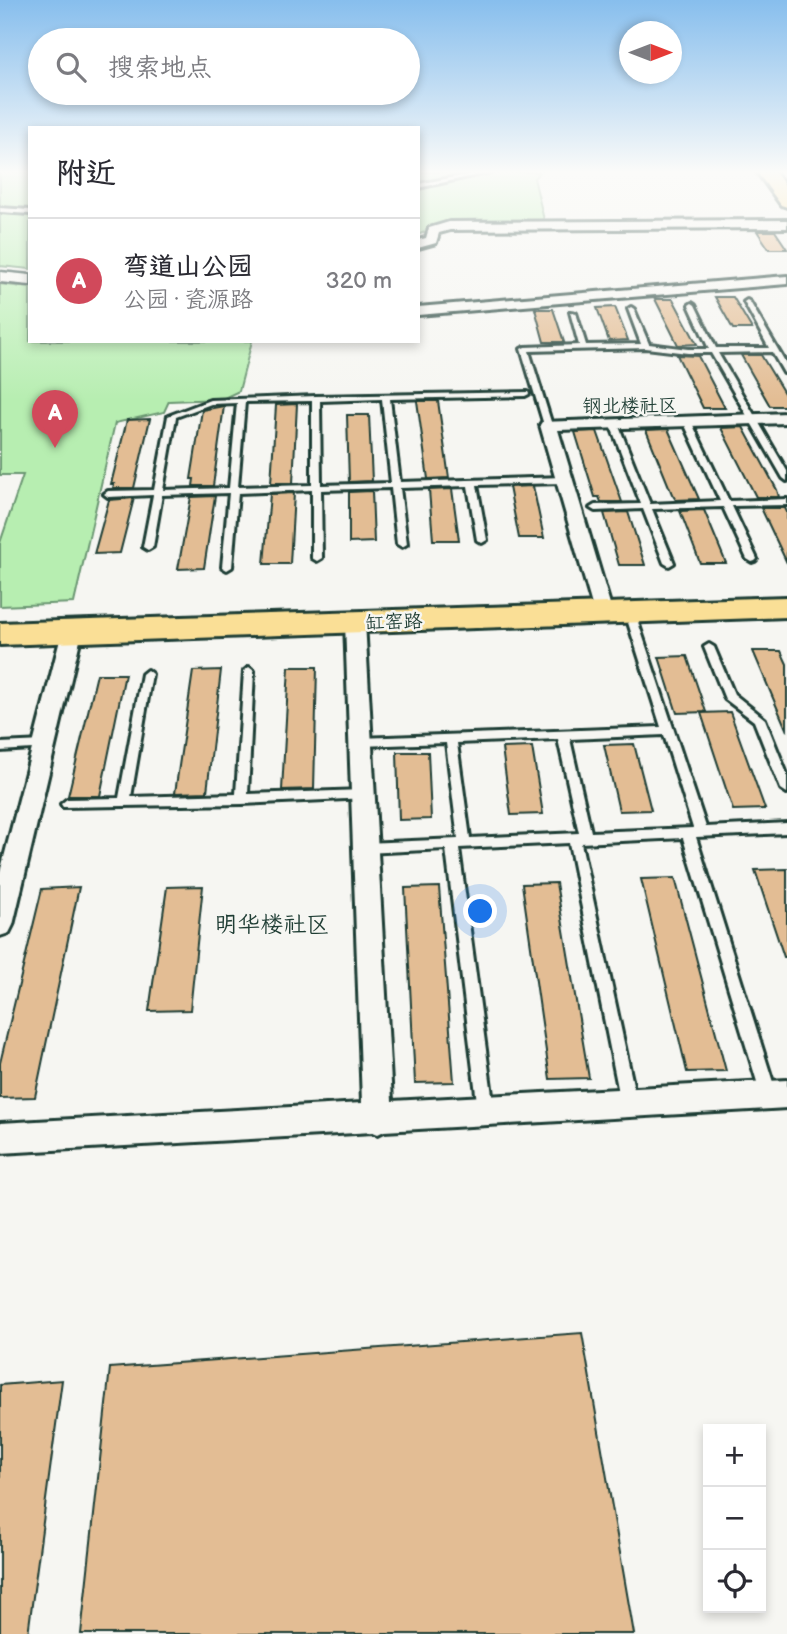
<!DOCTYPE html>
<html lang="zh">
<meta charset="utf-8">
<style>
:root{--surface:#fff;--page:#f7f7f7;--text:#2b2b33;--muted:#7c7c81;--line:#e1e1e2;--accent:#d1495b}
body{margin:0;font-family:"Balsamiq Sans","LXGW WenKai TC",sans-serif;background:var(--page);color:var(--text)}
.controls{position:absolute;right:21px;bottom:21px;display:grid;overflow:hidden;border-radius:0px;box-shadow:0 4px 10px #0003}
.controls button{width:63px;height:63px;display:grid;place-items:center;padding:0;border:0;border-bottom:2px solid var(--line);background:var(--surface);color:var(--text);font:35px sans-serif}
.compass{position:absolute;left:619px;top:21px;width:63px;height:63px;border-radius:50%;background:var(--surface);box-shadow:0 4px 10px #0003;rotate:90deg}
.you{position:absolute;left:481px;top:912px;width:24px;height:24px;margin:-18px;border:5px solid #fff;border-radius:50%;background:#1a73e8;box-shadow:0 0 0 10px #1a73e833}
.badge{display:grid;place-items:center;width:46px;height:46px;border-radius:50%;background:var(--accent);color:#fff;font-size:23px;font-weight:700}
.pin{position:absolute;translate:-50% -58px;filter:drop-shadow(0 2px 4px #0008)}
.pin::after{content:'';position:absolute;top:37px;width:24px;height:21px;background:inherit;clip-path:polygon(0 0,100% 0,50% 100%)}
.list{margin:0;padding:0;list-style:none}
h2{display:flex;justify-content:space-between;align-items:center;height:91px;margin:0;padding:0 28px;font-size:30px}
h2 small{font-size:23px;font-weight:400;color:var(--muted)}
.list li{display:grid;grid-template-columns:46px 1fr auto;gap:21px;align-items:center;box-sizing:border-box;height:126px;padding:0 28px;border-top:2px solid var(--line)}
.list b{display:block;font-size:26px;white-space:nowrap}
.list p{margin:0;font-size:23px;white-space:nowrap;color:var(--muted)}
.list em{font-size:23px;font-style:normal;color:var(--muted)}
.icon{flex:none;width:38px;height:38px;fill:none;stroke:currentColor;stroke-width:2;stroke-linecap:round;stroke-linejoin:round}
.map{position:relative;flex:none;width:787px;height:1634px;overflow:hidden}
.search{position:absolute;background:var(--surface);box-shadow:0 4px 10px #0003;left:28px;top:28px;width:392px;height:77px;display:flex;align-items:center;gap:18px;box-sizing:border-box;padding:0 24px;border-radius:38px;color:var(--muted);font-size:26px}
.panel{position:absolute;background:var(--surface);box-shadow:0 4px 10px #0003;left:28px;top:126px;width:392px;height:217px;border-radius:0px}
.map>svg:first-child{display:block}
.green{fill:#b7eeb1;stroke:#6b9672;stroke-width:2}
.building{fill:#e3bd94;stroke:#1f3d34;stroke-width:2}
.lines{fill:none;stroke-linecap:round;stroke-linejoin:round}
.service-casing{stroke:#1f3d34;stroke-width:6}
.minor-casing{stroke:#1f3d34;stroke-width:6}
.tertiary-casing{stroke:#1f3d34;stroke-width:5}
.primary-casing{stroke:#1f3d34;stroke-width:6}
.service{fill:#f6f6f2;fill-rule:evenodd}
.minor{fill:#f6f6f2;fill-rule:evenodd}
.tertiary{fill:#f6f6f2;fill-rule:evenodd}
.primary{fill:#fadf96;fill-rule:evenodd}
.labels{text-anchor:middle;stroke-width:5;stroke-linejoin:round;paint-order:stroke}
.far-quarter-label{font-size:19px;fill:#1f3d34;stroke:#f6f6f2}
.street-label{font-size:19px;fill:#1f3d34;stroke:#f6f6f2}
.quarter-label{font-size:23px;fill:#1f3d34;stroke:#f6f6f2}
</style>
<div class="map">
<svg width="787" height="1634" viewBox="0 0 787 1634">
<rect width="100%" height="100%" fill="#f6f6f2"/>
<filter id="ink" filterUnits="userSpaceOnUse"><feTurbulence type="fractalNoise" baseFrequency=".0143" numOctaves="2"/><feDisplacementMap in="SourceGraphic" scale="14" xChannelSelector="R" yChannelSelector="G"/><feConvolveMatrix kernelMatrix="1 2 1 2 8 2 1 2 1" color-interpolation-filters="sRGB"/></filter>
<g filter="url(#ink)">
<path class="green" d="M 0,172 L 30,172 L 30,269 L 0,266 Z
M 418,172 L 540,172 L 534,178 L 544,220 L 446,222 L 418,235 Z
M 0,284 L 30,288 L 30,341 L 252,341 L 239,391 L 222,399 L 169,401 L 164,412 L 115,423 L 74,603 L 0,606 L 0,543 L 23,475 L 0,475 Z"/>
<path class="building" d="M 757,231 L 775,231 L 787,249 L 769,249 Z
M 715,297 L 733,297 L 752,329 L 733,329 Z
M 655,299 L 673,299 L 697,344 L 678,345 Z
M 615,307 L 628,340 L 609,341 L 597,308 Z
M 535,309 L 553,309 L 564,342 L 544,342 Z
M 677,355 L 698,356 L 725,408 L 703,408 Z
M 741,355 L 761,355 L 787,398 L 787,406 L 770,406 Z
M 417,401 L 438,401 L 449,478 L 428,479 Z
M 297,404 L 293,483 L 271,483 L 276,405 Z
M 224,406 L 213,486 L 193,486 L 194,479 L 191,479 L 202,410 Z
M 347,415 L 369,415 L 372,481 L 349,482 Z
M 150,419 L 134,488 L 113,488 L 114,484 L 111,484 L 127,420 Z
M 743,427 L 777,490 L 779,497 L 756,497 L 721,428 Z
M 668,429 L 699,499 L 676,500 L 672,494 L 646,430 Z
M 597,431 L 622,502 L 601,502 L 599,497 L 595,497 L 575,432 Z
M 533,486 L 544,538 L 519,538 L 509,487 Z
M 452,489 L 459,540 L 433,540 L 429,490 Z
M 372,491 L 374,542 L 349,543 L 349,492 Z
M 294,493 L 290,564 L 264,564 L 270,494 Z
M 215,496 L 204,568 L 178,569 L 191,497 Z
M 134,498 L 120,553 L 94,554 L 109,500 Z
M 761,508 L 785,508 L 787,512 L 787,563 Z
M 704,510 L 726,563 L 700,563 L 680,511 Z
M 628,512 L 645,565 L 619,565 L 604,513 Z
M 753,651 L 781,651 L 787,664 L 787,731 Z
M 687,656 L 706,712 L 677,713 L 659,657 Z
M 289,667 L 317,667 L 314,789 L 282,790 Z
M 221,670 L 207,792 L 175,793 L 193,671 Z
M 97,674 L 125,674 L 100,796 L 68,796 Z
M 730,712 L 765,809 L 733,810 L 701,713 Z
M 634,744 L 651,810 L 619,811 L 604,745 Z
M 532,747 L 543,814 L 511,815 L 502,748 Z
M 397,752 L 428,752 L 431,819 L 399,820 Z
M 787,869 L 787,957 L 784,957 L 755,870 Z
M 675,878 L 726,1071 L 687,1072 L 641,879 Z
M 556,883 L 589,1078 L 550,1079 L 522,884 Z
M 203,886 L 190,1010 L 149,1011 L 167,887 Z
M 79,887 L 35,1097 L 0,1098 L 0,1063 L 42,889 Z
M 439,887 L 454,1082 L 415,1083 L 405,888 Z
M 582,1333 L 634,1634 L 81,1634 L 110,1368 Z
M 62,1380 L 28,1634 L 0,1634 L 0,1385 Z"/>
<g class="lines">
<g class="service-casing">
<path id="service" d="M 482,172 L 491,172 L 418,188 L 418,184 Z
M 0,208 L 30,210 L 30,214 L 0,212 Z
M 747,300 L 750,302 L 787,365 L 787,373 L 784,373 L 772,352 L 718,353 L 787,471 L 787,481 L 783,478 L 711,353 L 688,353 L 646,348 L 529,351 L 552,425 L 548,427 L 544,425 L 521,349 L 525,347 L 579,345 L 570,312 L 576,313 L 586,345 L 641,344 L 628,309 L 631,307 L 634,309 L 649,344 L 688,349 L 709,349 L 689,305 L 692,303 L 695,305 L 716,348 L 769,348 L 744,302 Z
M 528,392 L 529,394 L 525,396 L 390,399 L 400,482 L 564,477 L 568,480 L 564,483 L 477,485 L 487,540 L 482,543 L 477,540 L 468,486 L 400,488 L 407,544 L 402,547 L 397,544 L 391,488 L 321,490 L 322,558 L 317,561 L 312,558 L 312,490 L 238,493 L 232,567 L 227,570 L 222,567 L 229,493 L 162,495 L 153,547 L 148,550 L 143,547 L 153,495 L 108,497 L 104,494 L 108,491 L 154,490 L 168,416 L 210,400 L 316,396 ZM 382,399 L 391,483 L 321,485 L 320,401 ZM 312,401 L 312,485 L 238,487 L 245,402 ZM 237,403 L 229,488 L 163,490 L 176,417 L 211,404 Z
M 684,419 L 691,421 L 729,501 L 787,499 L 787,505 L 732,506 L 757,559 L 755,561 L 752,562 L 747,559 L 723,507 L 652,509 L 674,563 L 669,566 L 664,563 L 643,509 L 595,511 L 590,508 L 595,505 L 641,504 L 610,424 L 614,422 L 618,424 L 650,504 L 720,501 L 683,421 Z
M 630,610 L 635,613 L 706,827 L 787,823 L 787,833 L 696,837 L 777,1095 L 774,1100 L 769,1102 L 764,1100 L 761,1095 L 683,838 L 581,843 L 637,1103 L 634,1108 L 629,1110 L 624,1108 L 621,1103 L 569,843 L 459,848 L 494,1110 L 491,1115 L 486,1117 L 481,1115 L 478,1110 L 446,849 L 365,853 L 361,851 L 359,848 L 361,845 L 365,843 L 458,839 L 446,743 L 360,746 L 354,742 L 360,738 L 661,727 L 625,613 ZM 664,735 L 693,828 L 591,832 L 570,739 ZM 558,739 L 579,833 L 470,838 L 457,743 Z
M 709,644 L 714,647 L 734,694 L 765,719 L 787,774 L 787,793 L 781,789 L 754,721 L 725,699 L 704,647 Z
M 249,667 L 254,671 L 248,794 L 363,790 L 367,792 L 369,795 L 367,798 L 242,804 L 63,807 L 61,804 L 67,799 L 119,798 L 142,674 L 147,670 L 152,674 L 131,797 L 236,794 L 244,671 Z
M 44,741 L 50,745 L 48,748 L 0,751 L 0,743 Z"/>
</g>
<g class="minor-casing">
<path id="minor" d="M 787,220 L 787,228 L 450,230 L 439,233 L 436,243 L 418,248 L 418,240 L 426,238 L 429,228 L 449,222 Z
M 787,276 L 787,284 L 418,315 L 418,307 Z
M 787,413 L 787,423 L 558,430 L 613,614 L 610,619 L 596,619 L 540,425 L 542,422 Z
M 355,615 L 362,617 L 365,622 L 392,1101 L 787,1080 L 787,1108 L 384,1131 L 378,1134 L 373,1132 L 0,1153 L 0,1123 L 362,1103 L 345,622 L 348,617 Z
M 72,625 L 79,627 L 82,632 L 13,925 L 9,933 L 0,936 L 0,873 L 62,632 L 65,627 Z"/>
</g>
<g class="tertiary-casing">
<path id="tertiary" d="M 0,272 L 30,275 L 30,285 L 0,282 Z"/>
</g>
<g class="primary-casing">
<path id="primary" d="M 757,172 L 775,172 L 787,188 L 787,207 L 781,205 Z
M 787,597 L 787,617 L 0,645 L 0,623 Z"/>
</g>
<use href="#service" class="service"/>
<use href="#minor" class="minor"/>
<use href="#tertiary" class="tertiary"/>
<use href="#primary" class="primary"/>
</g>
</g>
<linearGradient id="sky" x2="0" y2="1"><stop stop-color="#87beed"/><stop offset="0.43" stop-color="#fbfbf9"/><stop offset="1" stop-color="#fbfbf9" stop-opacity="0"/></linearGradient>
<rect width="787" height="400" fill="url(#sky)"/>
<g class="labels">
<g class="far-quarter-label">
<text x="630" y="412">钢北楼社区</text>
</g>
<g class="street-label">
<text transform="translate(394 621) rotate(-2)" y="7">缸窑路</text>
</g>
<g class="quarter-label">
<text x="272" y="932">明华楼社区</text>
</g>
</g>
</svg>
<div class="controls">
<button>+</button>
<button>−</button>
<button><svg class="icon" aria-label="locate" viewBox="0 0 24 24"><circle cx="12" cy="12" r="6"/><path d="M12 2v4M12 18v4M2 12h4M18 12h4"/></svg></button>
</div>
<svg class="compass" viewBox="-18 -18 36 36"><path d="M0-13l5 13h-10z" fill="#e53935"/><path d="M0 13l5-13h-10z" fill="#7c7c81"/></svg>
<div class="you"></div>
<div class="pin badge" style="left:55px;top:448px">A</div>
<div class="search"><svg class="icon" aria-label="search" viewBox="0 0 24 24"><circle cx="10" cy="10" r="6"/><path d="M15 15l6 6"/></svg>搜索地点</div>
<section class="panel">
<h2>附近<small></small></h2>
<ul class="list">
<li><span class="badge">A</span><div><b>弯道山公园</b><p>公园 · 瓷源路</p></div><em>320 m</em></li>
</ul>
</section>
</div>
